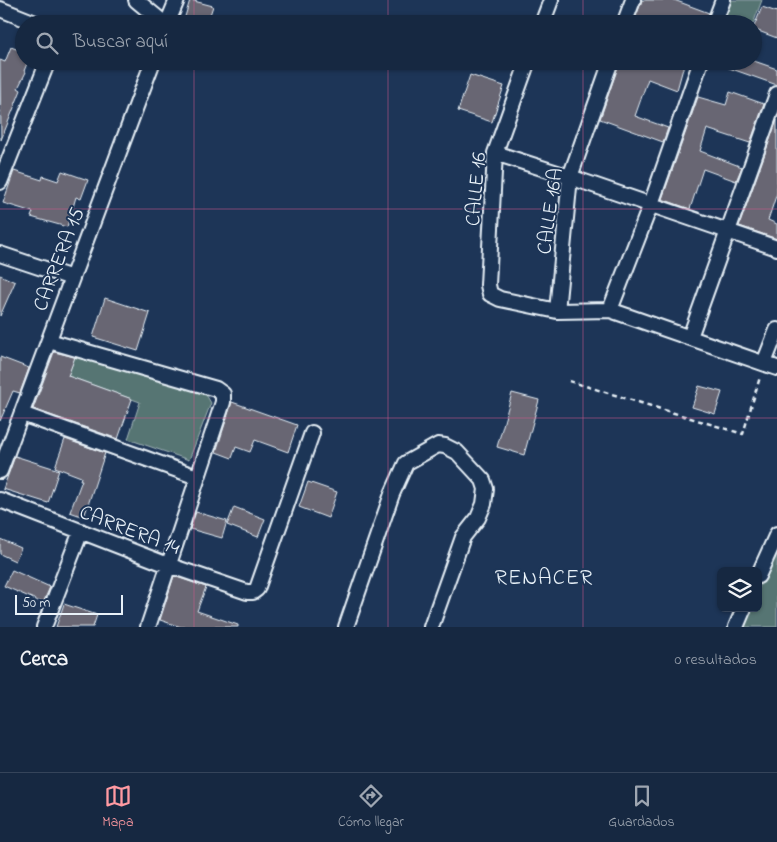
<!DOCTYPE html>
<html lang="es">
<meta charset="utf-8">
<style>
:root{--surface:#162841;--page:#1f3048;--text:#f1f3f6;--muted:#9ea6b1;--line:#35445a;--accent:#ff9aa2}
body{margin:0;font-family:"Indie Flower",sans-serif;background:var(--page);color:var(--text)}
.controls{position:absolute;right:15px;bottom:15px;display:grid;overflow:hidden;border-radius:8px;box-shadow:0 1px 4px #0004}
.controls button{width:45px;height:45px;display:grid;place-items:center;padding:0;border:0;border-bottom:1px solid var(--line);background:var(--surface);color:var(--text);font:25px sans-serif}
.scale{position:absolute;left:15px;bottom:12px;width:108px;box-sizing:border-box;padding-left:5px;border:2px solid #e8f1f8;border-top:0;font-size:14px;line-height:18px;white-space:nowrap;color:#e8f1f8;-webkit-text-stroke:4px #1d3557;paint-order:stroke}
.list{margin:0;padding:0;list-style:none}
h2{display:flex;justify-content:space-between;align-items:center;height:65px;margin:0;padding:0 20px;font-size:21px}
h2 small{font-size:16px;font-weight:400;color:var(--muted)}
.icon{flex:none;width:28px;height:28px;fill:none;stroke:currentColor;stroke-width:2;stroke-linecap:round;stroke-linejoin:round}
.map{position:relative;flex:none;width:777px;height:627px;overflow:hidden}
.search{position:absolute;background:var(--surface);box-shadow:0 1px 4px #0004;left:15px;right:15px;top:15px;height:55px;display:flex;align-items:center;gap:12px;box-sizing:border-box;padding:0 18px;border-radius:28px;color:var(--muted);font-size:19px}
.sheet{height:145px;background:var(--surface)}
nav{display:flex;justify-content:space-around;align-items:center;box-sizing:border-box;height:70px;border-top:1px solid var(--line);background:var(--surface);font-size:14px;color:var(--muted)}
nav a{display:grid;justify-items:center;gap:2px}
nav .on{color:var(--accent)}
.map>svg:first-child{display:block}
.green{fill:#577573;stroke:#a0b3b6}
.building{fill:#686673;stroke:#e8f1f8}
.lines{fill:none;stroke-linecap:round;stroke-linejoin:round}
.minor-casing{stroke:#e8f1f8;stroke-width:18}
.path{stroke:#e8f1f8;stroke-width:2.5;stroke-dasharray:5 4;stroke-linecap:butt}
.minor{stroke:#1d3557;stroke-width:14}
.grid{fill:none;stroke:#cd598a;stroke-width:1;stroke-opacity:0.55}
.labels{text-anchor:middle;stroke-width:4;stroke-linejoin:round;paint-order:stroke}
.street-label{font-size:21px;fill:#e8f1f8;stroke:#1d3557}
.neighbourhood-label{font-size:22px;letter-spacing:1px;fill:#e8f1f8;stroke:#1d3557}
</style>
<div class="map">
<svg width="777" height="627" viewBox="0 0 777 627">
<rect width="100%" height="100%" fill="#1d3557"/>
<filter id="ink" filterUnits="userSpaceOnUse"><feTurbulence type="fractalNoise" baseFrequency=".02" numOctaves="2"/><feDisplacementMap in="SourceGraphic" scale="10" xChannelSelector="R" yChannelSelector="G"/><feConvolveMatrix kernelMatrix="1 2 1 2 8 2 1 2 1" color-interpolation-filters="sRGB"/></filter>
<g filter="url(#ink)">
<path class="green" d="M 730,0 L 762,0 L 753,24 L 740,24 L 723,18 Z
M 77,351 L 205,393 L 211,403 L 189,460 L 128,439 L 140,402 L 68,376 Z
M 777,544 L 777,627 L 743,627 L 751,608 L 758,608 L 758,590 Z"/>
<path class="building" d="M 190,0 L 213,6 L 207,24 L 197,24 L 184,20 Z
M 642,0 L 674,0 L 709,13 L 705,24 L 633,24 Z
M 762,7 L 777,12 L 777,38 L 753,29 Z
M 11,47 L 24,52 L 24,61 L 28,61 L 24,71 L 26,72 L 18,88 L 21,90 L 1,140 L 0,60 L 5,62 Z
M 620,61 L 685,61 L 677,90 L 648,79 L 635,116 L 668,128 L 663,142 L 600,119 Z
M 715,61 L 754,61 L 777,69 L 777,85 L 715,63 Z
M 470,75 L 504,86 L 492,122 L 458,111 Z
M 730,92 L 764,104 L 750,143 L 707,129 L 700,151 L 742,167 L 736,181 L 703,169 L 690,209 L 662,199 L 698,97 L 726,105 Z
M 777,120 L 777,193 L 768,220 L 777,224 L 777,239 L 739,226 Z
M 14,171 L 42,180 L 43,176 L 58,181 L 62,171 L 88,180 L 81,199 L 76,197 L 67,227 L 31,217 L 33,212 L 3,203 Z
M 0,275 L 15,282 L 0,316 Z
M 105,298 L 150,313 L 138,351 L 93,337 Z
M 54,352 L 75,357 L 68,376 L 132,399 L 118,439 L 33,409 Z
M 0,357 L 29,368 L 20,393 L 13,391 L 0,421 Z
M 699,386 L 722,392 L 715,414 L 692,407 Z
M 512,393 L 539,400 L 524,455 L 497,447 Z
M 232,402 L 297,425 L 288,452 L 255,440 L 250,452 L 236,447 L 232,458 L 216,452 Z
M 65,439 L 105,453 L 84,517 L 70,512 L 82,480 L 80,480 L 81,477 L 55,467 Z
M 15,456 L 59,470 L 48,503 L 3,489 Z
M 308,482 L 337,492 L 328,518 L 299,507 Z
M 234,507 L 265,519 L 258,537 L 227,525 Z
M 196,512 L 227,521 L 222,538 L 190,529 Z
M 0,539 L 21,548 L 15,561 L 0,554 Z
M 12,570 L 50,587 L 43,603 L 4,586 Z
M 174,576 L 206,587 L 197,611 L 238,625 L 238,627 L 181,627 L 160,620 Z
M 64,604 L 97,615 L 93,627 L 56,627 Z"/>
<g class="lines">
<g class="minor-casing">
<path id="minor" d="M 136,0 L 165,24
M 0,9 L 38,24
M 167,24 L 177,0
M 542,24 L 551,0
M 624,24 L 633,0
M 714,24 L 723,0
M 528,61 L 495,153 L 488,285 L 490,294 L 500,299 L 557,311 L 610,310 L 777,368
M 495,153 L 570,177 L 777,248
M 0,182 L 48,61
M 0,254 L 72,278
M 610,310 L 651,204 L 701,61
M 557,311 L 570,177 L 611,61
M 690,337 L 777,94
M 49,341 L 216,389 L 223,394 L 223,402 L 148,627
M 764,363 L 777,330
M 22,414 L 197,477
M 0,471 L 153,61
M 0,500 L 168,565 L 247,592 L 253,592 L 257,589 L 312,433
M 758,576 L 777,534
M 44,627 L 81,531
M 346,627 L 392,494 L 406,463 L 438,445 L 445,446 L 457,452 L 483,480 L 486,489 L 484,504 L 478,518 L 463,537 L 431,627
M 736,627 L 744,608"/>
</g>
<path class="path" d="M 569,381 L 743,434 L 760,377"/>
<use href="#minor" class="minor"/>
</g>
</g>
<path class="grid" d="M 194,0 L 194,24M 388,0 L 388,24M 583,0 L 583,24M 194,61 L 194,627M 388,61 L 388,627M 583,61 L 583,627M 0,209 L 777,209M 0,418 L 777,418"/>
<g class="labels">
<g class="street-label">
<text transform="translate(475 189) rotate(-85)" y="7">CALLE 16</text>
<text transform="translate(549 211) rotate(-82)" y="7">CALLE 16A</text>
<text transform="translate(58 259) rotate(-69)" y="7">CARRERA 15</text>
<text transform="translate(130 529) rotate(21)" y="7">CARRERA 14</text>
</g>
<g class="neighbourhood-label">
<text x="544" y="584">RENACER</text>
</g>
</g>
</svg>
<div class="controls">
<button><svg class="icon" aria-label="layers" viewBox="0 0 24 24"><path d="M12 4l9 5-9 5-9-5zM3 14l9 5 9-5"/></svg></button>
</div>
<div class="scale">50 m</div>
<div class="search"><svg class="icon" aria-label="search" viewBox="0 0 24 24"><circle cx="10" cy="10" r="6"/><path d="M15 15l6 6"/></svg>Buscar aquí</div>
</div>
<section class="sheet">
<h2>Cerca<small>0 resultados</small></h2>
<ul class="list">
</ul>
</section>
<nav>
<a class="on"><svg class="icon" aria-label="map" viewBox="0 0 24 24"><path d="M3 6l6-2 6 2 6-2v14l-6 2-6-2-6 2zM9 4v14M15 6v14"/></svg>Mapa</a>
<a><svg class="icon" aria-label="directions" viewBox="0 0 24 24"><path d="M12 3l9 9-9 9-9-9zM9 14v-3h6M13 9l2 2-2 2"/></svg>Cómo llegar</a>
<a><svg class="icon" aria-label="saved" viewBox="0 0 24 24"><path d="M7 4h10v16l-5-4-5 4z"/></svg>Guardados</a>
</nav>
